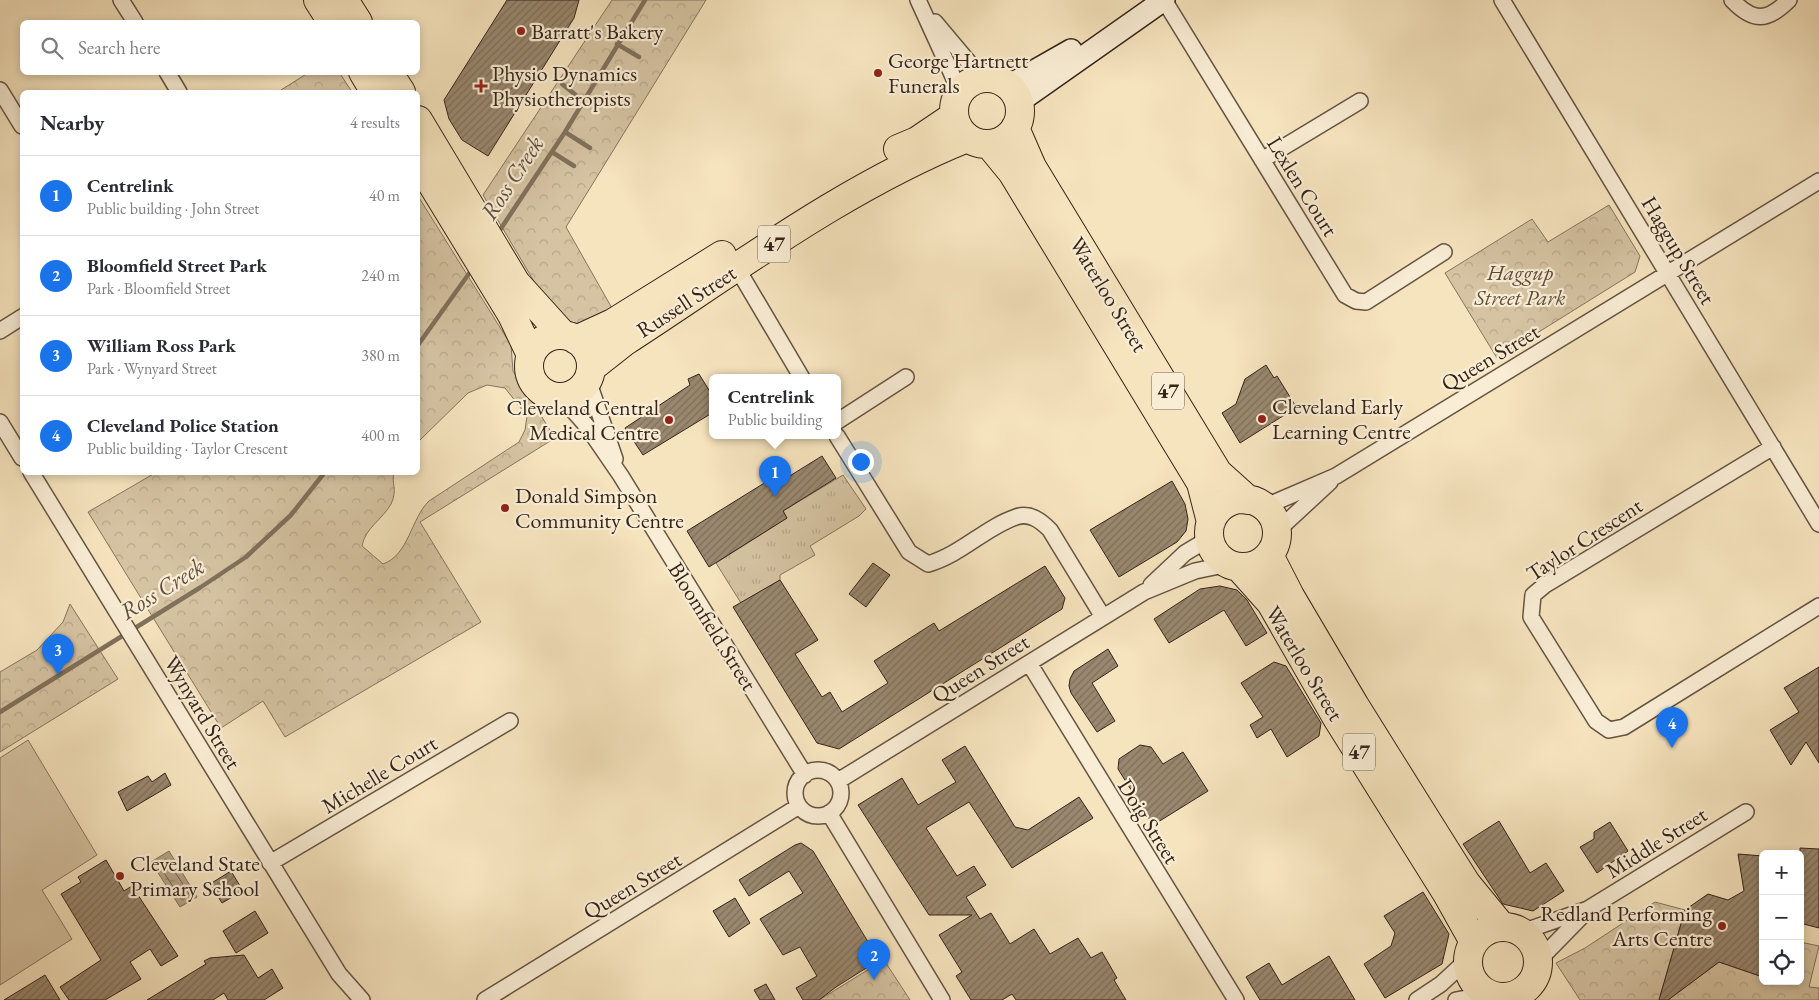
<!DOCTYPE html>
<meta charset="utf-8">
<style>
:root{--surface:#fff;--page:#f7f7f7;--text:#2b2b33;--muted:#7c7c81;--line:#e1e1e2;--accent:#1a73e8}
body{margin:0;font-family:"EB Garamond",serif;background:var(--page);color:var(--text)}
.controls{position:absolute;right:15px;bottom:15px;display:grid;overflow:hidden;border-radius:8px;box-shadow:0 2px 8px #0003}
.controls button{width:45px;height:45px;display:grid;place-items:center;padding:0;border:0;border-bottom:1px solid var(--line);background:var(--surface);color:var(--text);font:25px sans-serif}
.you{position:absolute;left:860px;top:461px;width:18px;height:18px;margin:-12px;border:4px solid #fff;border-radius:50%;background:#1a73e8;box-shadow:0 0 0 8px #1a73e833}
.badge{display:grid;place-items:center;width:32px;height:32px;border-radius:50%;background:var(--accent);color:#fff;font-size:16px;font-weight:700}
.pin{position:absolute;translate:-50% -41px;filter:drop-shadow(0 1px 2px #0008)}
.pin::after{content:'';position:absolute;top:26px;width:18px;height:15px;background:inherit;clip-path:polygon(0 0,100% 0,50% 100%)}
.popup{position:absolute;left:709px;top:374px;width:132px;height:65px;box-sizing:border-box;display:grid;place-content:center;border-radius:8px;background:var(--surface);filter:drop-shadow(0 1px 4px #0005);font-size:16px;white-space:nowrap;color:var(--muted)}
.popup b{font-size:19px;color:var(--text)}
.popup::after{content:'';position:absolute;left:50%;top:100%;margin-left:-10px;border:10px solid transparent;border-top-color:var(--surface)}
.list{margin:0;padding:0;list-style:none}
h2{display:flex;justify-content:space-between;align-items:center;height:65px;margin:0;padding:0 20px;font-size:21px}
h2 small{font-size:16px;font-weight:400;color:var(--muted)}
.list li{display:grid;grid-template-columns:32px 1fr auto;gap:15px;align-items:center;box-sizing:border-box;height:80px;padding:0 20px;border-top:1px solid var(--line)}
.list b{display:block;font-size:19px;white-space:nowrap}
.list p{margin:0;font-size:16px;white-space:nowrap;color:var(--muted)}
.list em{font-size:16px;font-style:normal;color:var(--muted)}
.icon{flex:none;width:28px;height:28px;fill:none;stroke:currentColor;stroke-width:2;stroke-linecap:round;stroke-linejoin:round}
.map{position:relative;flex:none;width:1819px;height:1000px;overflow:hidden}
.search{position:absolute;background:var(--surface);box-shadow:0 2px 8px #0003;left:20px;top:20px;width:400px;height:55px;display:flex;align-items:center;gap:12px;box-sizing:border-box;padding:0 18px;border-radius:8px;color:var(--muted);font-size:19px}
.panel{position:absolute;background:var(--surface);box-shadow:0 2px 8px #0003;left:20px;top:90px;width:400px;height:385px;border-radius:8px}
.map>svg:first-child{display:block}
.grass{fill:url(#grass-tufts);stroke:#85745e}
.forest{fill:url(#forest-crowns);stroke:#85745e}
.pitch{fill:#d5c3a2;stroke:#85745e}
.water{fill:url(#water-ripples);stroke:#81705b}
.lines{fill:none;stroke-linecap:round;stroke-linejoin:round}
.shore{stroke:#746450;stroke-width:1}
.stream{stroke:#81705b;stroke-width:4.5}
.building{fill:url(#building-hatch);stroke:#35241a}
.street-casing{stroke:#655443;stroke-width:18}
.secondary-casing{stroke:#35241a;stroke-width:24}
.highway-casing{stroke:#35241a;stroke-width:30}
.street{stroke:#f9edd5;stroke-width:15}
.secondary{stroke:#f9edd5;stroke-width:21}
.highway{stroke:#f6e4be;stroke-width:28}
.poi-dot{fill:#8f2418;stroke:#f9edd5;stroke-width:2}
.labels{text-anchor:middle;stroke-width:4.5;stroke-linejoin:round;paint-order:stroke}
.shield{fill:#f9edd5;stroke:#706052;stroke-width:1}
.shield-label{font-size:21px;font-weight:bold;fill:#35241a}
.poi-label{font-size:22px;fill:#35241a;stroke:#f9edd5;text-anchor:start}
.street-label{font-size:22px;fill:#35241a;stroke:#f9edd5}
.park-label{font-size:22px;font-style:italic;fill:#5d4c3c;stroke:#f9edd5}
.water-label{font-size:24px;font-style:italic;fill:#615040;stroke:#f9edd5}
</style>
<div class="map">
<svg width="1819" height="1000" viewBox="0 0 1819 1000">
<defs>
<pattern id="grass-tufts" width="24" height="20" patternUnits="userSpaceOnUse" patternTransform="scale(1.25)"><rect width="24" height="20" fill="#d5c3a2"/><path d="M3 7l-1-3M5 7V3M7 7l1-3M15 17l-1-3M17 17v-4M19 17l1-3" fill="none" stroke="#b7a78b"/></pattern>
<pattern id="forest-crowns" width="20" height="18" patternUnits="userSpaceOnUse" patternTransform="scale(1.25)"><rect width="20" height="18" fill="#d5c3a2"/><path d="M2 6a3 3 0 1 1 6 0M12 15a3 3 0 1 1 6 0" fill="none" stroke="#b7a78b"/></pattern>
<pattern id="water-ripples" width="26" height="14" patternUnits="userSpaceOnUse" patternTransform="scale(1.25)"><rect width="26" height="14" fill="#b4a386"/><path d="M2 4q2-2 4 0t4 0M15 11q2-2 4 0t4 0" fill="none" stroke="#93856d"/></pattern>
<pattern id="building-hatch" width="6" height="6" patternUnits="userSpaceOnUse" patternTransform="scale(1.25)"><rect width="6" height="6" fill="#99886f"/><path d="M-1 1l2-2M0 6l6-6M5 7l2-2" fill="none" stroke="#7e6f5a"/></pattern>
</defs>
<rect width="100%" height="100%" fill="#f6e4be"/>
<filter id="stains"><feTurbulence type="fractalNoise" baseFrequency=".004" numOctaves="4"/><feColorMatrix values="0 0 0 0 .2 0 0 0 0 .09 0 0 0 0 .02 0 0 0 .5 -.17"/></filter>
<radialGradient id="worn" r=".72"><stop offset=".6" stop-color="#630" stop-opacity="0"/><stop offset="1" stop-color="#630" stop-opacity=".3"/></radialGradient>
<path class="grass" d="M 843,475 L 866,509 L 859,516 L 810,546 L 815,555 L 780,575 L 780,580 L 741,603 L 716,563 L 787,518 L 783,511 Z"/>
<path class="forest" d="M 612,0 L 706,0 L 566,227 L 613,310 C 586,327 580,329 552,312 L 483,195 Z
M 339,72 L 352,92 L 281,92 L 281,90 L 308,73 Z
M 418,196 L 511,345 L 513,371 L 555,438 L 420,522 L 481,622 L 285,737 L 263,701 L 221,728 L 88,512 L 155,473 L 394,473 C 391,483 398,490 391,504 C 383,519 365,528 362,546 L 383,564 C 409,555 411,518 429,501 L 519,442 L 525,430 L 527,416 L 505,388 L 487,385 L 468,393 L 418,442 Z
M 1609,205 L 1640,256 L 1635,272 L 1497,358 L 1445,273 L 1532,219 L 1548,242 Z
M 70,604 L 118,679 L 0,752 L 0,672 L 37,650 L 63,622 Z
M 1655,902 L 1685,910 L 1659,1000 L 1580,1000 L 1556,963 L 1585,948 Z
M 1800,942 L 1819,946 L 1809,987 L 1819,988 L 1819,1000 L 1668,1000 L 1719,962 L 1763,977 L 1763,981 L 1800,981 Z
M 884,960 L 910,1000 L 819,1000 Z"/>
<path class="pitch" d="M 28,740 L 97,855 L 42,890 L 72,939 L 0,985 L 0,758 Z"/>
<path class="water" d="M 169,851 L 197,897 L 180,907 L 151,862 Z"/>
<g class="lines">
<path class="shore" d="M 166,859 L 189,893 L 184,899 L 181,899 L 159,865 Z"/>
<path class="stream" d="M 617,44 L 639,57
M 562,84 L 582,100
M 565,132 L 590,148
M 552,152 L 574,166
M 498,233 L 565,132 L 645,0
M 418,345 L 473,268
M 0,712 L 201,587 L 246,557 L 291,515 L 325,472"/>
</g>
<path class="building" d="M 507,0 L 579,0 L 574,18 L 488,156 L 462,140 L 449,119 L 444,100 Z
M 1266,365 L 1274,378 L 1277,376 L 1295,405 L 1293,407 L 1294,409 L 1240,443 L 1222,413 L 1236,404 L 1245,379 Z
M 699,374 L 712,395 L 712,413 L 643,455 L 625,428 L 690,385 L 688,379 Z
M 822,456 L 836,478 L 783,511 L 787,518 L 709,567 L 687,531 L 766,482 L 763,477 L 781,466 L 788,477 Z
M 1172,481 L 1185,504 L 1188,519 L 1186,531 L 1177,542 L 1119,577 L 1090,530 Z
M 873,563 L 890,575 L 866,607 L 849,594 Z
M 1045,566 L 1065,598 L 1062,609 L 839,749 L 817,743 L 733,607 L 780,580 L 818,640 L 795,654 L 822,697 L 830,692 L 842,712 L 888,683 L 874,661 L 934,623 L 939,631 Z
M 1220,586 L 1237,590 L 1247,600 L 1267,633 L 1246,646 L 1224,610 L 1169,643 L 1154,619 L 1200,589 Z
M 1108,649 L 1118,666 L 1092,683 L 1115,721 L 1097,732 L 1071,693 L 1069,686 L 1070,679 L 1074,671 Z
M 1274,662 L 1286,666 L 1321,723 L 1319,736 L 1287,757 L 1271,729 L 1257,738 L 1250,725 L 1263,717 L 1241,683 Z
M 1819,667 L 1819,763 L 1806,742 L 1791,765 L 1770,730 L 1799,712 L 1784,688 Z
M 1140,745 L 1151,747 L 1163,764 L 1183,752 L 1208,791 L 1158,822 L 1150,820 L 1118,769 L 1119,759 Z
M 965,746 L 1015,827 L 1028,830 L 1079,797 L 1093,818 L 1012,868 L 969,802 L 926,828 L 957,876 L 974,866 L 986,885 L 966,897 L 980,919 L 991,913 L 1010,944 L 1034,929 L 1050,954 L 1078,938 L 1091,958 L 1102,952 L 1117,978 L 1114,980 L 1126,1000 L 1016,1000 L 1012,994 L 1002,1000 L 971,1000 L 956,976 L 962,972 L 939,935 L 972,915 L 929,915 L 858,805 L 902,778 L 918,805 L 956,782 L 942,760 Z
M 165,773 L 171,785 L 127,811 L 118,792 L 148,776 L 152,782 Z
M 1499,821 L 1530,873 L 1546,863 L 1564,891 L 1533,911 L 1503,904 L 1463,844 Z
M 1610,822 L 1628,851 L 1597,873 L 1580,847 L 1594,839 L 1594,832 Z
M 801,843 L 813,851 L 879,960 L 836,987 L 819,1000 L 803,1000 L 796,988 L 817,976 L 800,947 L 783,955 L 760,919 L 803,893 L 789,871 L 749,896 L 739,880 L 795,845 Z
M 1800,848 L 1819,849 L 1819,928 L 1800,923 Z
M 1738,854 L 1763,856 L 1763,977 L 1719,962 L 1668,1000 L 1659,1000 L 1685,910 L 1708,894 L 1728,900 L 1744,891 Z
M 106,860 L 124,891 L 132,886 L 178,956 L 161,966 L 150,949 L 130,962 L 141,979 L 105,1000 L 69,1000 L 60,987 L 101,960 L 61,894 L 81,882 L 78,877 Z
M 231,871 L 243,891 L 222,903 L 210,884 Z
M 1423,892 L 1449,934 L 1442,964 L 1385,998 L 1364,964 L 1391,946 L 1395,933 L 1384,916 Z
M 735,898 L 750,923 L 729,937 L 713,911 Z
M 255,911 L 268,933 L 236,953 L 223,931 Z
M 244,955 L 258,978 L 272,969 L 283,988 L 264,1000 L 228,1000 L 224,993 L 213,1000 L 147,1000 L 206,964 L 204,961 L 210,958 Z
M 1329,956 L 1355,1000 L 1260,1000 L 1246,977 L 1269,963 L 1282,985 Z
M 45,975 L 60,1000 L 4,1000 Z
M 766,984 L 775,1000 L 760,1000 L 754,990 Z"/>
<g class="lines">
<g class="street-casing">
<path id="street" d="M 121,0 L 135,22
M 918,0 L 960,92
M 1164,0 L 1345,295 L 1356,301 L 1366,302 L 1444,252
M 1502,0 L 1819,524
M 1732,0 C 1753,22 1767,22 1789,0
M 935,22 L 982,78
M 167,72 L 179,92
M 0,90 L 22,126
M 1262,160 L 1360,101
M 737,268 L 802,378
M 0,331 L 22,317
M 588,380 L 615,459
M 561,397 L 586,425 L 621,476 L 805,775
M 838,421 L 906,377
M 0,422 L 22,458
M 837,436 L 909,552 L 928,564 C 962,554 986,527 1016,517 C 1030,512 1041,521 1050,530 L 1103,617
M 1773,447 L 1545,585 L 1533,595 L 1531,617 L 1596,721 L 1609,730 L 1624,727 L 1819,606
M 31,472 L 339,974 L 362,1000
M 1264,507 L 1336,476 L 1819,181
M 1277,531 L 1330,482
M 1151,585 L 1185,553 L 1210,538
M 1029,663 L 1236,1000
M795 793a23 23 0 1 1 46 0a23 23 0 1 1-46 0Z
M 838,781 L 1144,592 L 1195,571 L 1229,564
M 829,813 L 942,1000
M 270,863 L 510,721
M 1522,932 L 1588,909 L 1746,812
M 1539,960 L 1586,912
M 485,1000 L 799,806
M 1417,1000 L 1441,984 L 1468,959
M 1456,1000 L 1488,994"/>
</g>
<g class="secondary-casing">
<path id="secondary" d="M 1008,86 L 1071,50
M 1019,102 L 1164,0"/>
</g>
<g class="highway-casing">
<path id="highway" d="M 318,0 L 332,22
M 344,0 L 358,22
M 363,72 L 375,92
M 388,72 L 401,92
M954 111a33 33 0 1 1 66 0a33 33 0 1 1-66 0Z
M 418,120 L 516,283 L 563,335
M 1015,128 L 1032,167 L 1218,473 L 1248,500
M 989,144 L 1012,172 L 1201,483 L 1211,522
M 898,149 L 917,141 L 954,116
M 418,161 L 512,315 L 531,355
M529 366a31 31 0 1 1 62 0a31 31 0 1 1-62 0Z
M 576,340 L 613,323 L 722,255
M 591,368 L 624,342 C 735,270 845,187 967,138
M1209 533a34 34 0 1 1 68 0a34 34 0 1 1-68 0Z
M 1269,555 L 1290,596 L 1355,706 L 1437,837 L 1466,883 L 1502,927
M 1239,567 L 1271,603 L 1337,718 L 1446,892 L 1474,942
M1468 962a35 35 0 1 1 70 0a35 35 0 1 1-70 0Z"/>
</g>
<use href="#street" class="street"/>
<use href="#secondary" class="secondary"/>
<use href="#highway" class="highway"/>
</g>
<g class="poi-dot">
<circle cx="521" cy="31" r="5"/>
<circle cx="878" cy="73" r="5"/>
<path d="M478.5 78.5h5v5h5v5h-5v5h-5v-5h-5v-5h5z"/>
<circle cx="1262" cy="419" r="5"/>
<circle cx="669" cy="420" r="5"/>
<circle cx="505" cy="508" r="5"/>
<circle cx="120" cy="876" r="5"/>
<circle cx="1722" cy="926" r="5"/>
</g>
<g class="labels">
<g class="shield">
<rect x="758" y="225.5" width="32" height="37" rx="4"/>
<rect x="1152" y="372.5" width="32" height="37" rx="4"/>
<rect x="1343" y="733.5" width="32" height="37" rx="4"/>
</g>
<g class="shield-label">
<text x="774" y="251">47</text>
<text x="1168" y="398">47</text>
<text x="1359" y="759">47</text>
</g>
<g class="poi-label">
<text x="531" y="39">Barratt's Bakery</text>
<text x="888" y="68">George Hartnett<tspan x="888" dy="25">Funerals</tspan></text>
<text x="492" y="81">Physio Dynamics<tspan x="492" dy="25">Physiotheropists</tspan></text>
<text x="1272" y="414">Cleveland Early<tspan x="1272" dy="25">Learning Centre</tspan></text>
<text x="659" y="415" text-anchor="end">Cleveland Central<tspan x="659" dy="25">Medical Centre</tspan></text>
<text x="515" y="503">Donald Simpson<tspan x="515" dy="25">Community Centre</tspan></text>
<text x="130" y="871">Cleveland State<tspan x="130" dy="25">Primary School</tspan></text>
<text x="1712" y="921" text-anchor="end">Redland Performing<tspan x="1712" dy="25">Arts Centre</tspan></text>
</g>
<g class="street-label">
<text transform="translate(1303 186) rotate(58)" y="8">Lexlen Court</text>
<text transform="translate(1679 250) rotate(59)" y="8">Haggup Street</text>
<text transform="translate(1109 294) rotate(59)" y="8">Waterloo Street</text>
<text transform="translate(686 301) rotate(-33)" y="8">Russell Street</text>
<text transform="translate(1490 357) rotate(-31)" y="8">Queen Street</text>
<text transform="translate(1584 539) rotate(-33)" y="8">Taylor Crescent</text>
<text transform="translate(713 626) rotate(58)" y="8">Bloomfield Street</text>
<text transform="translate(1305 663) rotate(59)" y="8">Waterloo Street</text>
<text transform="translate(980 668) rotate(-32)" y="8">Queen Street</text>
<text transform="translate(203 712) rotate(59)" y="8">Wynyard Street</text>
<text transform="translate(379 774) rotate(-31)" y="8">Michelle Court</text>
<text transform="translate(1149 821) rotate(58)" y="8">Doig Street</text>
<text transform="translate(1656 842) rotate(-32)" y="8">Middle Street</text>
<text transform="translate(632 885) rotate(-31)" y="8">Queen Street</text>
</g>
<g class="park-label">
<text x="1520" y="280">Haggup<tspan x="1520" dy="25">Street Park</tspan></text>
</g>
<g class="water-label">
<text transform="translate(512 178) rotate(-57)" y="8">Ross Creek</text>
<text transform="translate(162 589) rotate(-32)" y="8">Ross Creek</text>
</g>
</g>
<rect width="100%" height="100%" filter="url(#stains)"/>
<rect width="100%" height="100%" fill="url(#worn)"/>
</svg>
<div class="controls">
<button>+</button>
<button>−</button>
<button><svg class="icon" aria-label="locate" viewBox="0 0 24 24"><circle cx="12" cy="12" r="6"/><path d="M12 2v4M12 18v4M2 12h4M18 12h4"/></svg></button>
</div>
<div class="you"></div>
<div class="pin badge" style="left:775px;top:497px">1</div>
<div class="popup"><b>Centrelink</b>Public building</div>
<div class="pin badge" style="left:874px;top:980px">2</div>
<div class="pin badge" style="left:58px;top:675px">3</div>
<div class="pin badge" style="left:1672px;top:748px">4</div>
<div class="search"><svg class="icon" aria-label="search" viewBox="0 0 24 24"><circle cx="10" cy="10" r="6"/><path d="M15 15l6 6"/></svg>Search here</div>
<section class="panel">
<h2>Nearby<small>4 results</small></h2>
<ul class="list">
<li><span class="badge">1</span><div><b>Centrelink</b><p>Public building · John Street</p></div><em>40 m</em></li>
<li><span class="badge">2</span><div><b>Bloomfield Street Park</b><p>Park · Bloomfield Street</p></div><em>240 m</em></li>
<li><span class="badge">3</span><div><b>William Ross Park</b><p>Park · Wynyard Street</p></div><em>380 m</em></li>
<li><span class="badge">4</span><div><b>Cleveland Police Station</b><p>Public building · Taylor Crescent</p></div><em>400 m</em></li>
</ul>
</section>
</div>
